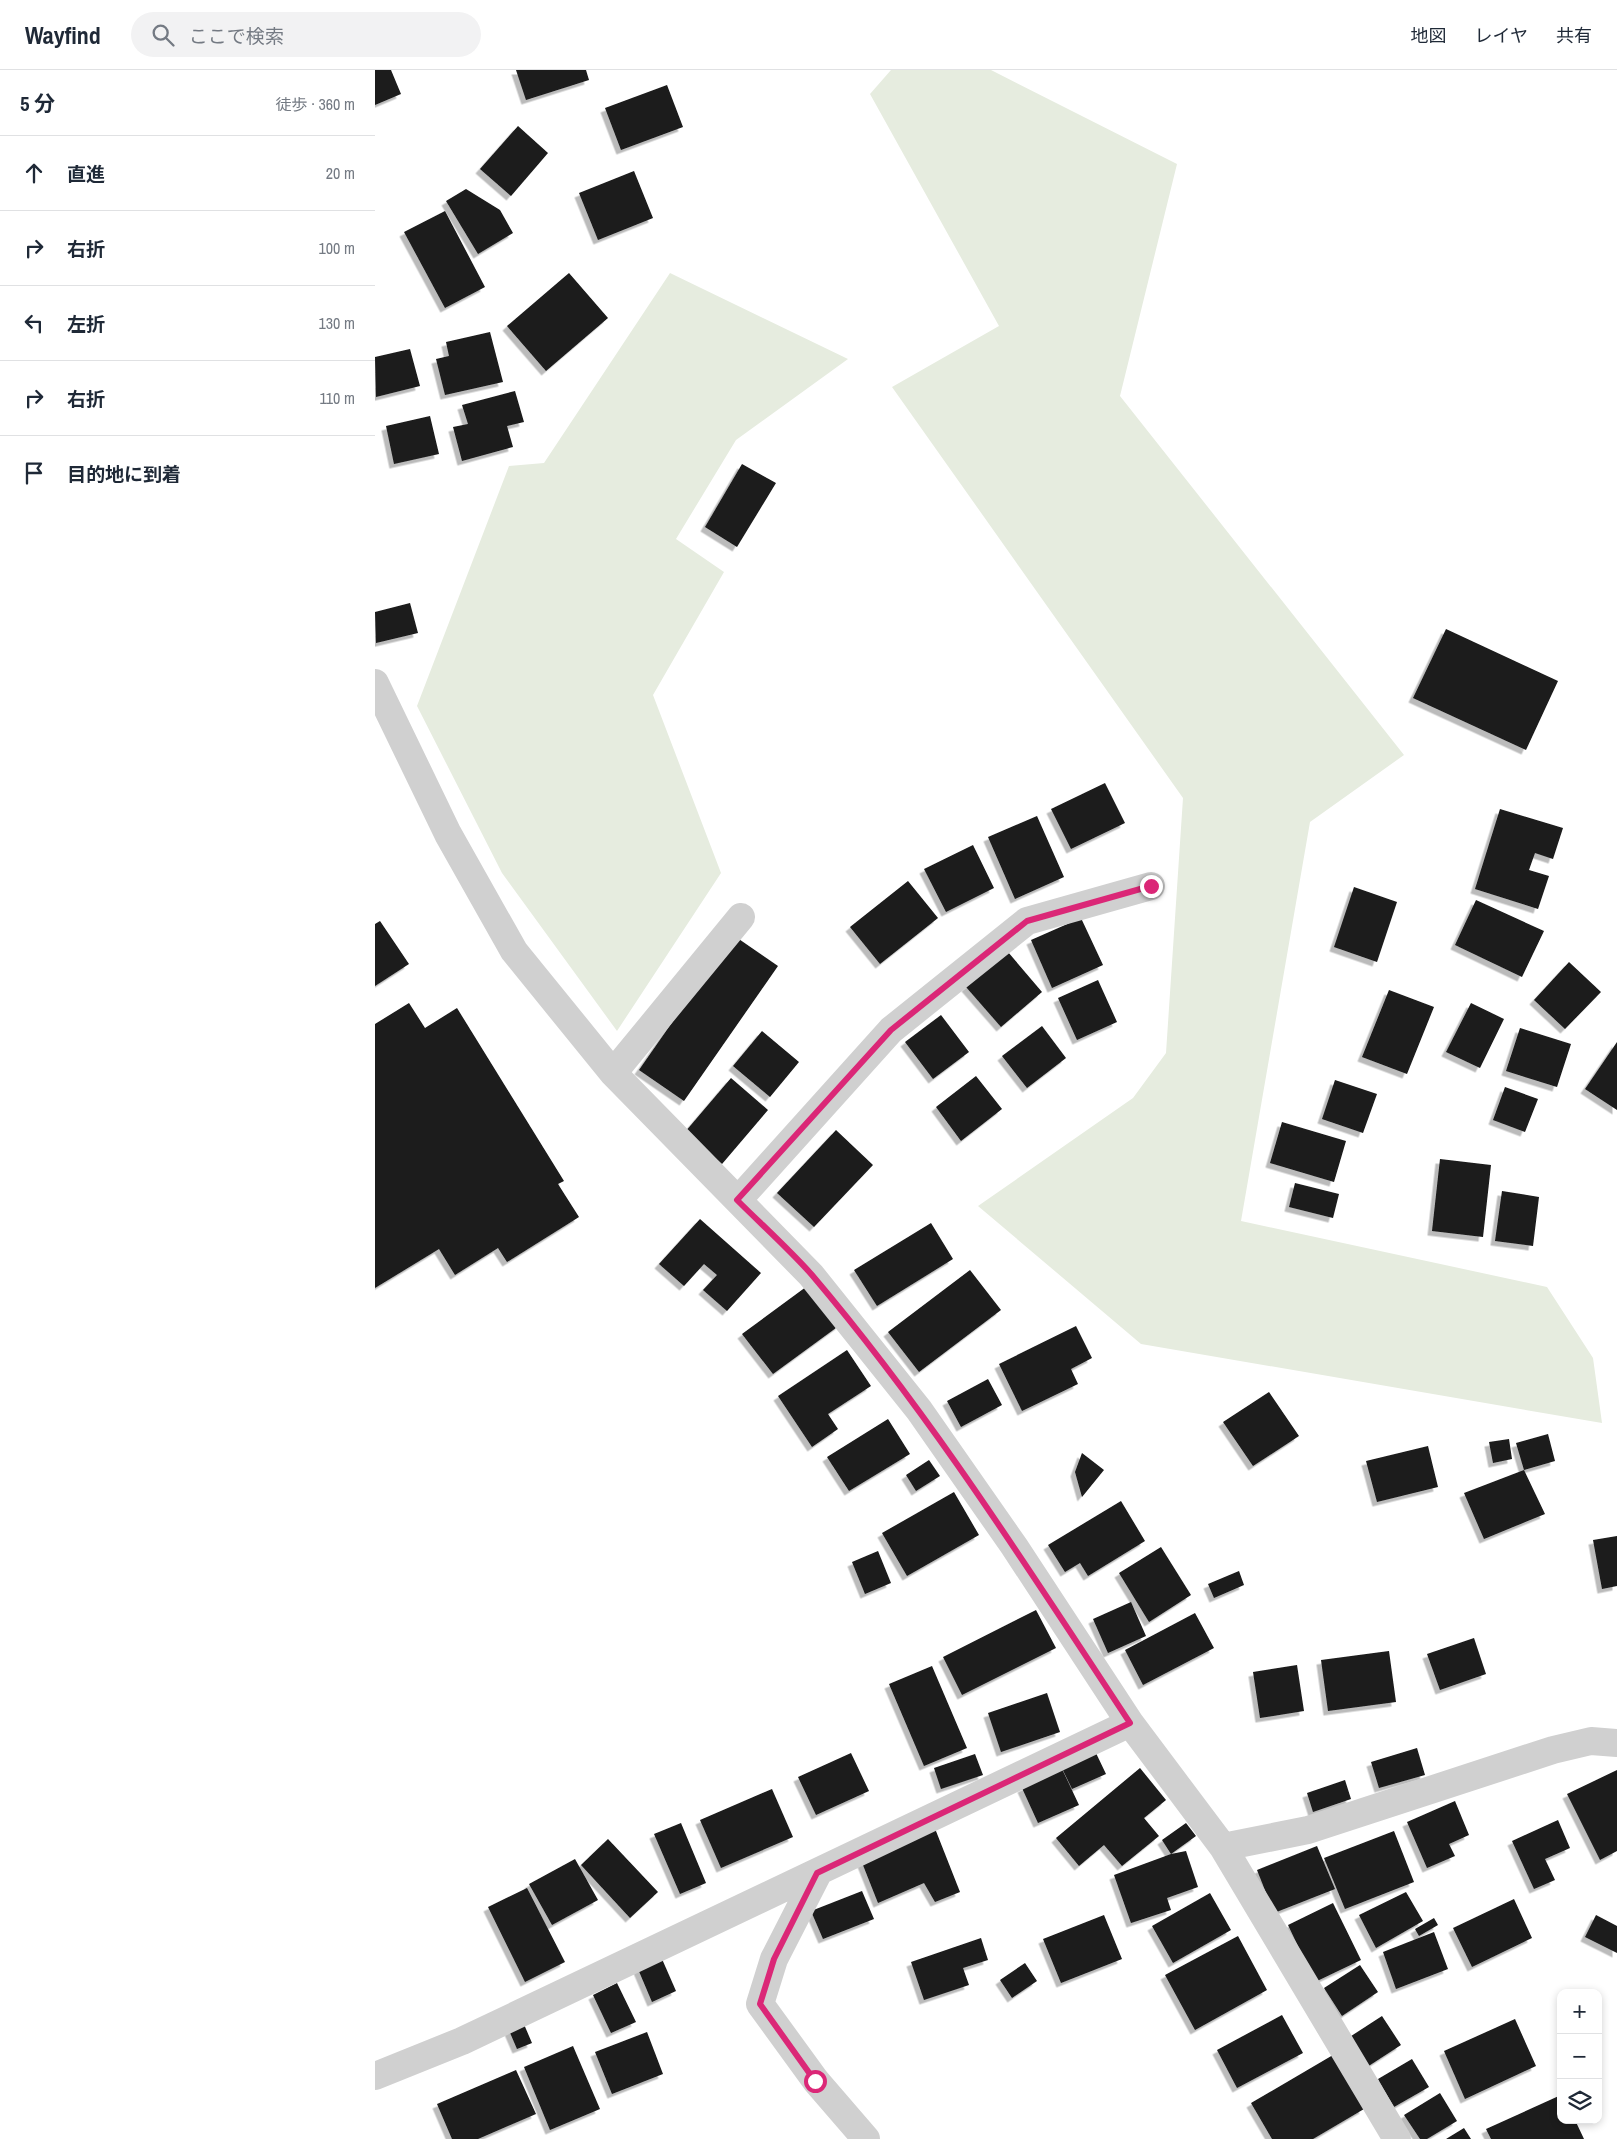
<!DOCTYPE html>
<html lang="ja">
<meta charset="utf-8">
<style>
:root{--surface:#fff;--page:#f2f2f3;--text:#1f2937;--muted:#747a83;--line:#e0e1e3}
body{margin:0;font-family:"Archivo Narrow","Noto Sans JP",sans-serif;background:var(--page);color:var(--text)}
.controls{position:absolute;right:15px;bottom:15px;display:grid;overflow:hidden;border-radius:10px;box-shadow:0 2px 8px #0003}
.controls button{width:45px;height:45px;display:grid;place-items:center;padding:0;border:0;border-bottom:1px solid var(--line);background:var(--surface);color:var(--text);font:25px sans-serif}
.stop{position:absolute;width:15px;height:15px;margin:-11px;border:4px solid #db2777;border-radius:50%;background:#fff}
.stop.end{background:#db2777;border-color:#fff;box-shadow:0 1px 5px #0008}
.list{margin:0;padding:0;list-style:none}
h2{display:flex;justify-content:space-between;align-items:center;height:65px;margin:0;padding:0 20px;font-size:21px}
h2 small{font-size:16px;font-weight:400;color:var(--muted)}
.list li{display:grid;grid-template-columns:32px 1fr auto;gap:15px;align-items:center;box-sizing:border-box;height:75px;padding:0 20px;border-top:1px solid var(--line)}
.list b{display:block;font-size:19px;white-space:nowrap}
.list em{font-size:16px;font-style:normal;color:var(--muted)}
.icon{flex:none;width:28px;height:28px;fill:none;stroke:currentColor;stroke-width:2;stroke-linecap:round;stroke-linejoin:round}
.map{position:relative;flex:none;width:1242px;height:2069px;overflow:hidden}
header{display:flex;align-items:center;gap:30px;box-sizing:border-box;height:70px;padding:0 25px;background:var(--surface);border-bottom:1px solid var(--line)}
header strong{font-size:24px}
nav{display:flex;gap:28px;margin-inline-start:auto;font-size:18px}
.search{width:350px;height:45px;background:var(--page);display:flex;align-items:center;gap:12px;box-sizing:border-box;padding:0 18px;border-radius:28px;color:var(--muted);font-size:19px}
main{display:flex}
aside{flex:1;background:var(--surface)}
.map>svg:first-child{display:block}
.green{fill:#e6ecdf}
.building{fill:#1a1a1a;filter:url(#shadow)}
.lines{fill:none;stroke-linecap:round;stroke-linejoin:round}
.minor{stroke:#d0d0d0;stroke-width:28}
.route{stroke:#db2777;stroke-width:6}
</style>
<header>
<strong>Wayfind</strong>
<div class="search"><svg class="icon" aria-label="search" viewBox="0 0 24 24"><circle cx="10" cy="10" r="6"/><path d="M15 15l6 6"/></svg>ここで検索</div>
<nav><a>地図</a><a>レイヤ</a><a>共有</a></nav>
</header>
<main>
<aside>
<h2>5 分<small>徒歩 · 360 m</small></h2>
<ul class="list">
<li><svg class="icon" aria-label="ahead" viewBox="0 0 24 24"><path d="M12 20V5M6 11l6-6 6 6"/></svg><div><b>直進</b></div><em>20 m</em></li>
<li><svg class="icon" aria-label="right" viewBox="0 0 24 24"><path d="M7 20v-9h11M14 6l5 5-5 5"/></svg><div><b>右折</b></div><em>100 m</em></li>
<li><svg class="icon" aria-label="left" viewBox="0 0 24 24"><path d="M17 20v-9H6M10 6l-5 5 5 5"/></svg><div><b>左折</b></div><em>130 m</em></li>
<li><svg class="icon" aria-label="right" viewBox="0 0 24 24"><path d="M7 20v-9h11M14 6l5 5-5 5"/></svg><div><b>右折</b></div><em>110 m</em></li>
<li><svg class="icon" aria-label="arrive" viewBox="0 0 24 24"><path d="M6 21V4h12l-3 4 3 4H6"/></svg><div><b>目的地に到着</b></div></li>
</ul>
</aside>
<div class="map">
<svg width="1242" height="2069" viewBox="0 0 1242 2069">
<defs>
<filter id="shadow"><feDropShadow dx="-4.5" dy="4.5" stdDeviation="0" flood-color="#0004"/></filter>
</defs>
<rect width="100%" height="100%" fill="#fff"/>
<path class="green" d="M 516,0 L 616,0 L 802,94 L 745,326 L 1029,685 L 935,752 L 866,1151 L 1172,1217 L 1218,1288 L 1227,1353 L 766,1274 L 603,1136 L 758,1028 L 791,983 L 808,728 L 517,317 L 624,256 L 495,24 Z
M 295,203 L 473,289 L 361,370 L 301,469 L 349,502 L 278,625 L 346,803 L 242,961 L 127,803 L 42,636 L 134,396 L 169,393 Z"/>
<path class="building" d="M 0,0 L 16,0 L 26,24 L 0,35 Z
M 141,0 L 211,0 L 214,10 L 151,30 Z
M 292,15 L 308,57 L 246,80 L 230,38 Z
M 143,56 L 173,83 L 136,126 L 105,99 Z
M 259,101 L 278,148 L 223,170 L 204,123 Z
M 91,119 L 125,140 L 138,163 L 103,184 L 71,131 Z
M 70,141 L 110,217 L 70,238 L 29,162 Z
M 194,203 L 233,248 L 171,301 L 132,256 Z
M 115,262 L 128,312 L 70,325 L 61,289 L 74,286 L 71,272 Z
M 35,279 L 45,316 L 1,327 L 0,287 Z
M 140,321 L 149,352 L 132,356 L 138,377 L 87,391 L 78,357 L 93,354 L 87,335 Z
M 55,346 L 64,384 L 19,394 L 11,356 Z
M 367,394 L 401,413 L 362,477 L 330,457 Z
M 35,533 L 43,563 L 1,573 L 0,542 Z
M 1071,559 L 1183,611 L 1151,680 L 1038,628 Z
M 730,713 L 750,753 L 696,779 L 676,739 Z
M 1125,739 L 1188,758 L 1178,789 L 1160,783 L 1154,800 L 1174,806 L 1163,839 L 1100,819 Z
M 662,746 L 689,807 L 640,829 L 613,767 Z
M 598,775 L 619,818 L 571,842 L 549,799 Z
M 533,811 L 563,848 L 505,894 L 475,857 Z
M 979,817 L 1022,832 L 1002,892 L 959,877 Z
M 1101,830 L 1169,861 L 1147,907 L 1080,875 Z
M 706,848 L 728,895 L 677,918 L 656,870 Z
M 5,851 L 34,894 L 0,916 L 0,854 Z
M 358,865 L 403,896 L 309,1031 L 264,1000 Z
M 633,882 L 667,922 L 626,957 L 591,917 Z
M 1194,892 L 1226,922 L 1190,959 L 1159,930 Z
M 723,910 L 742,952 L 702,970 L 683,928 Z
M 1014,920 L 1059,937 L 1032,1004 L 987,987 Z
M 34,933 L 50,958 L 82,938 L 189,1111 L 183,1114 L 204,1147 L 132,1192 L 123,1178 L 80,1205 L 64,1179 L 0,1218 L 0,954 Z
M 1096,933 L 1129,949 L 1105,998 L 1071,982 Z
M 566,945 L 594,982 L 558,1009 L 530,972 Z
M 667,956 L 691,988 L 652,1018 L 627,986 Z
M 1145,958 L 1196,974 L 1182,1017 L 1131,1001 Z
M 387,961 L 424,992 L 395,1027 L 358,996 Z
M 1242,972 L 1242,1040 L 1210,1019 Z
M 601,1006 L 627,1039 L 586,1071 L 561,1037 Z
M 356,1008 L 393,1040 L 347,1094 L 310,1062 Z
M 960,1010 L 1002,1024 L 988,1063 L 947,1049 Z
M 1130,1017 L 1163,1029 L 1150,1062 L 1118,1050 Z
M 907,1052 L 971,1071 L 959,1112 L 895,1093 Z
M 461,1060 L 498,1095 L 439,1157 L 402,1123 Z
M 1065,1089 L 1116,1095 L 1108,1167 L 1057,1161 Z
M 920,1113 L 964,1124 L 958,1148 L 914,1137 Z
M 1127,1121 L 1164,1127 L 1158,1176 L 1120,1171 Z
M 325,1149 L 386,1203 L 352,1241 L 328,1220 L 342,1205 L 329,1194 L 309,1216 L 284,1194 Z
M 556,1153 L 578,1189 L 502,1236 L 479,1200 Z
M 595,1200 L 626,1240 L 544,1302 L 513,1262 Z
M 435,1214 L 465,1255 L 398,1304 L 367,1264 Z
M 701,1256 L 717,1288 L 696,1299 L 703,1314 L 647,1341 L 624,1294 Z
M 472,1280 L 496,1316 L 453,1344 L 463,1359 L 437,1377 L 403,1326 Z
M 613,1309 L 627,1335 L 586,1357 L 572,1331 Z
M 894,1322 L 924,1366 L 878,1396 L 848,1352 Z
M 513,1349 L 535,1384 L 474,1421 L 452,1387 Z
M 1173,1364 L 1180,1391 L 1149,1400 L 1141,1373 Z
M 1134,1369 L 1137,1389 L 1118,1393 L 1114,1372 Z
M 1053,1376 L 1063,1417 L 1002,1432 L 991,1391 Z
M 707,1383 L 729,1400 L 707,1427 L 700,1402 Z
M 554,1390 L 565,1406 L 541,1421 L 531,1405 Z
M 1149,1400 L 1170,1444 L 1109,1469 L 1089,1423 Z
M 579,1422 L 604,1465 L 532,1506 L 507,1463 Z
M 746,1431 L 770,1471 L 713,1506 L 705,1493 L 690,1502 L 673,1475 Z
M 1242,1466 L 1242,1516 L 1227,1519 L 1218,1470 Z
M 786,1477 L 816,1525 L 774,1552 L 744,1503 Z
M 503,1481 L 516,1513 L 490,1524 L 477,1492 Z
M 864,1501 L 869,1515 L 839,1528 L 833,1514 Z
M 756,1532 L 771,1566 L 733,1583 L 718,1549 Z
M 661,1540 L 681,1578 L 587,1625 L 568,1587 Z
M 820,1543 L 839,1578 L 768,1615 L 750,1580 Z
M 1099,1568 L 1111,1604 L 1065,1620 L 1052,1584 Z
M 1014,1581 L 1021,1632 L 953,1641 L 946,1590 Z
M 922,1595 L 929,1641 L 885,1648 L 878,1602 Z
M 557,1596 L 592,1678 L 549,1696 L 514,1614 Z
M 672,1623 L 685,1662 L 626,1682 L 613,1643 Z
M 1042,1678 L 1050,1705 L 1004,1718 L 996,1692 Z
M 720,1681 L 731,1704 L 697,1719 L 686,1696 Z
M 476,1683 L 494,1721 L 441,1745 L 423,1707 Z
M 600,1684 L 608,1705 L 566,1719 L 559,1698 Z
M 765,1698 L 791,1730 L 769,1748 L 784,1766 L 747,1796 L 729,1775 L 704,1796 L 681,1768 Z
M 687,1699 L 704,1735 L 663,1753 L 647,1718 Z
M 1242,1700 L 1242,1781 L 1225,1790 L 1192,1724 Z
M 970,1710 L 976,1729 L 938,1742 L 932,1723 Z
M 397,1719 L 418,1767 L 346,1798 L 325,1750 Z
M 1080,1731 L 1094,1765 L 1074,1774 L 1080,1786 L 1052,1798 L 1032,1752 Z
M 1183,1750 L 1195,1778 L 1170,1789 L 1180,1810 L 1159,1819 L 1137,1771 Z
M 306,1753 L 331,1813 L 305,1824 L 279,1764 Z
M 811,1753 L 821,1766 L 796,1784 L 811,1781 L 823,1817 L 792,1828 L 796,1840 L 756,1853 L 739,1805 L 796,1784 L 787,1770 Z
M 559,1756 L 585,1822 L 560,1832 L 549,1813 L 503,1833 L 484,1785 Z
M 1019,1761 L 1039,1812 L 970,1839 L 949,1788 Z
M 233,1769 L 283,1822 L 255,1848 L 206,1795 Z
M 942,1776 L 960,1819 L 899,1843 L 882,1800 Z
M 200,1789 L 223,1830 L 177,1855 L 154,1814 Z
M 152,1818 L 190,1892 L 150,1912 L 113,1837 Z
M 487,1821 L 499,1849 L 448,1869 L 436,1841 Z
M 1031,1822 L 1048,1851 L 1001,1878 L 984,1845 Z
M 835,1823 L 856,1860 L 798,1893 L 777,1856 Z
M 1139,1829 L 1157,1868 L 1097,1897 L 1078,1858 Z
M 958,1833 L 986,1890 L 940,1912 L 913,1855 Z
M 729,1845 L 747,1889 L 686,1913 L 668,1869 Z
M 1221,1845 L 1242,1856 L 1242,1883 L 1210,1867 Z
M 1059,1848 L 1063,1855 L 1044,1866 L 1040,1859 Z
M 1059,1862 L 1073,1899 L 1021,1919 L 1008,1882 Z
M 863,1866 L 892,1920 L 820,1960 L 790,1905 Z
M 606,1868 L 613,1890 L 588,1898 L 594,1915 L 549,1930 L 536,1892 Z
M 287,1889 L 301,1921 L 277,1932 L 263,1899 Z
M 650,1893 L 662,1911 L 637,1928 L 625,1910 Z
M 985,1895 L 1003,1922 L 967,1946 L 949,1918 Z
M 242,1913 L 261,1952 L 236,1963 L 218,1925 Z
M 907,1945 L 928,1983 L 862,2018 L 842,1980 Z
M 1007,1946 L 1026,1975 L 989,1999 L 970,1970 Z
M 1140,1949 L 1161,1996 L 1090,2029 L 1069,1981 Z
M 148,1952 L 157,1973 L 142,1979 L 133,1958 Z
M 272,1962 L 288,2004 L 237,2024 L 220,1982 Z
M 198,1976 L 225,2039 L 175,2060 L 149,1997 Z
M 958,1985 L 989,2039 L 938,2069 L 897,2069 L 876,2033 Z
M 1037,1989 L 1054,2017 L 1019,2037 L 1003,2009 Z
M 141,2000 L 161,2044 L 103,2069 L 77,2069 L 62,2034 Z
M 1065,2023 L 1082,2051 L 1052,2069 L 1045,2069 L 1029,2045 Z
M 1186,2025 L 1186,2050 L 1200,2050 L 1209,2069 L 1116,2069 L 1111,2059 Z
M 1089,2058 L 1096,2069 L 1071,2069 Z"/>
<g class="lines">
<path class="minor" d="M 0,613 L 73,764 L 139,881 L 238,1003 L 436,1205 L 544,1340 L 639,1476 L 755,1653 L 848,1777 L 1022,2069
M 238,1003 L 366,847
M 363,1130 L 516,960 L 652,851 L 776,816
M 848,1777 L 933,1760 L 1178,1680 L 1216,1671 L 1242,1673
M 443,1803 L 399,1889 L 385,1934 L 441,2011 L 491,2069
M 0,2006 L 87,1971 L 755,1653"/>
</g>
<g class="lines">
<path class="route" d="M 440,2011 L 385,1934 L 399,1889 L 442,1803 L 755,1653 C 654,1500 556,1345 437,1205 C 414,1179 387,1155 362,1130 L 516,960 L 652,851 L 776,816"/>
</g>
</svg>
<div class="controls">
<button>+</button>
<button>−</button>
<button><svg class="icon" aria-label="layers" viewBox="0 0 24 24"><path d="M12 4l9 5-9 5-9-5zM3 14l9 5 9-5"/></svg></button>
</div>
<div class="stop" style="left:440px;top:2011px"></div>
<div class="stop end" style="left:776px;top:816px"></div>
</div>
</main>
